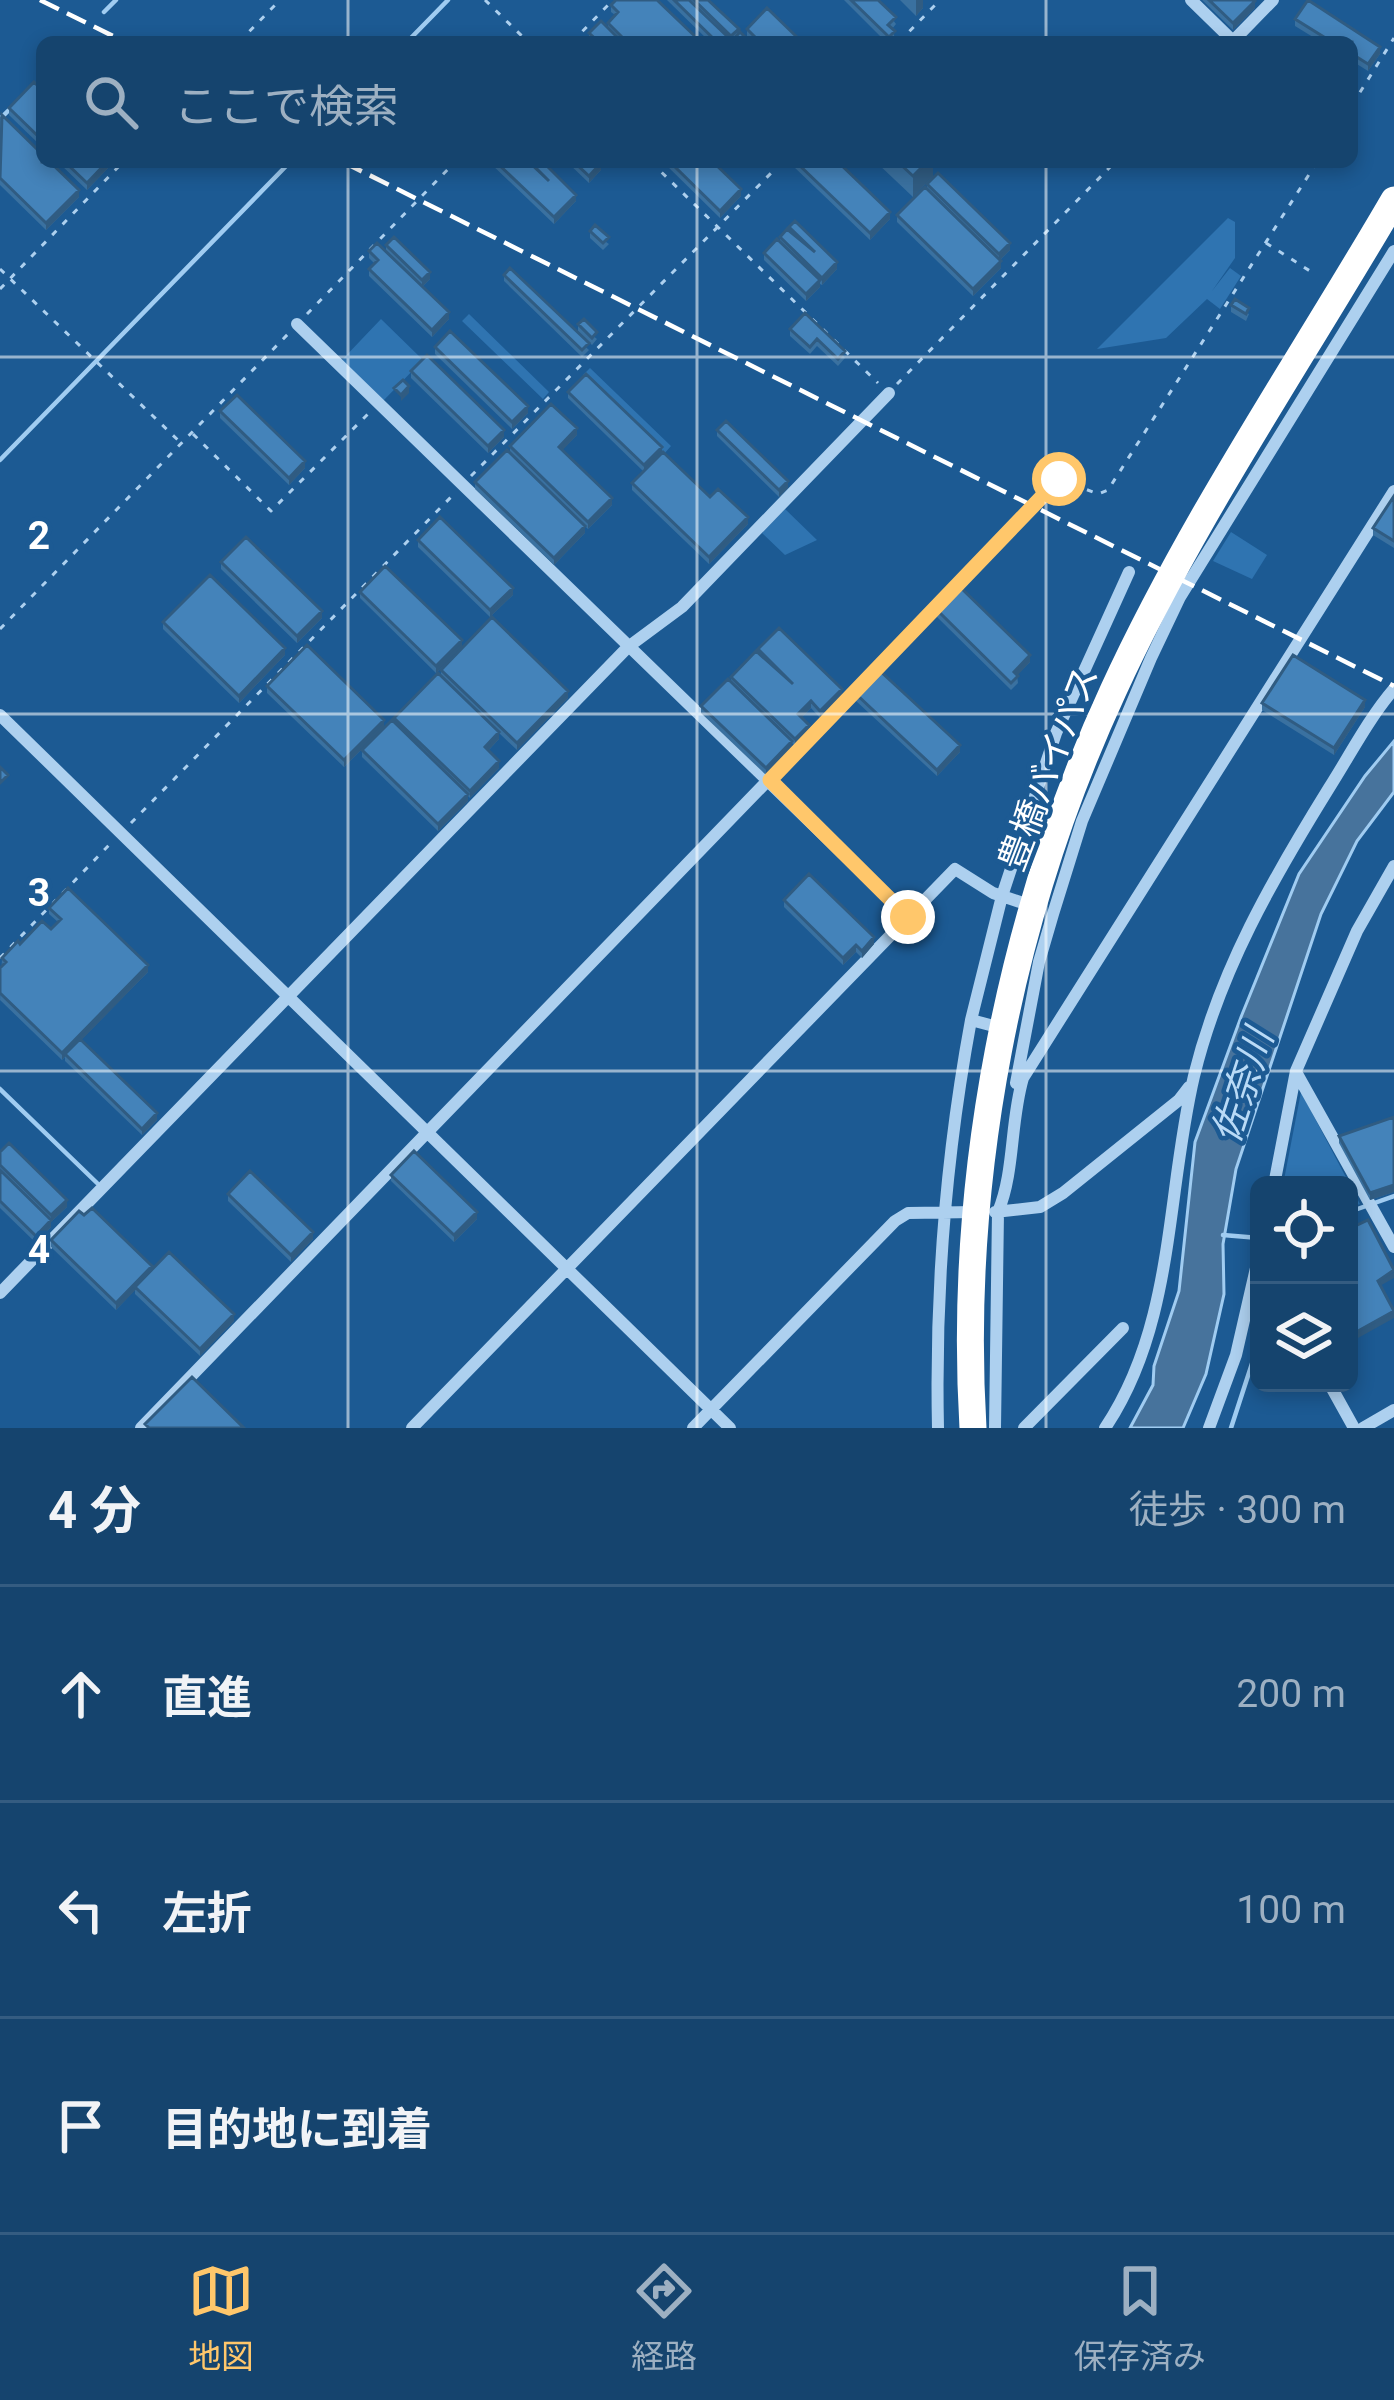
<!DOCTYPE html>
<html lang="ja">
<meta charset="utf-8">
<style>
:root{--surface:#15446e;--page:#1e4b73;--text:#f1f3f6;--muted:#9db0c2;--line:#345c81;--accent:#ffc76b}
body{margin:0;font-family:Roboto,"Noto Sans JP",sans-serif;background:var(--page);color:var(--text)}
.controls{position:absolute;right:36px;bottom:36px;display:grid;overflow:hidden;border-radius:18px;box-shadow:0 6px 18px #0003}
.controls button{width:108px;height:108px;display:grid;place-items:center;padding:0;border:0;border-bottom:3px solid var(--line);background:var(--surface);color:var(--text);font:60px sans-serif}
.stop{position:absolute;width:36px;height:36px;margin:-27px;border:9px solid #ffc76b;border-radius:50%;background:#fff}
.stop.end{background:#ffc76b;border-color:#fff;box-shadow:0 3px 12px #0008}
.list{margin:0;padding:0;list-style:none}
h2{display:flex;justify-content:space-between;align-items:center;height:156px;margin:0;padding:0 48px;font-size:51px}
h2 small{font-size:39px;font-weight:400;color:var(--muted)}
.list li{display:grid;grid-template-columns:78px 1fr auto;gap:36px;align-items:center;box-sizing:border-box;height:216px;padding:0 48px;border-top:3px solid var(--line)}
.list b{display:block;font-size:45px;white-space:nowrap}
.list em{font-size:39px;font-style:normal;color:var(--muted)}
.icon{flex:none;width:66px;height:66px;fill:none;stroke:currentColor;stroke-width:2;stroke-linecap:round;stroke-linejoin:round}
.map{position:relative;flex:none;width:1394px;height:1428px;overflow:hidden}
.search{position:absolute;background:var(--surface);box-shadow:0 6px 18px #0003;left:36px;right:36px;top:36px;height:132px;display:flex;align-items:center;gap:30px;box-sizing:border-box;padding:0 42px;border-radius:18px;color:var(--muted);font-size:45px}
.sheet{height:804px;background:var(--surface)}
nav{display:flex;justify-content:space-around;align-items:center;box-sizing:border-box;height:168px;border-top:3px solid var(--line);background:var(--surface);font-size:33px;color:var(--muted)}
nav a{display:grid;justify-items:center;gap:6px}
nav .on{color:var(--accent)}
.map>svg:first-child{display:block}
.green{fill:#2f74b1}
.water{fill:#47739c;stroke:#a0ccf1;stroke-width:3}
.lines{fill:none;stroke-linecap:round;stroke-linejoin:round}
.stream{stroke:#a0ccf1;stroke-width:4.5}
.path{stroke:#add0ef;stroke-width:3;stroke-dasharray:6 9;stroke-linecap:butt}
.street{stroke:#add0ef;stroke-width:12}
.highway{stroke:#fff;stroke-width:27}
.rail{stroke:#fff;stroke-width:4.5;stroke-dasharray:21 9;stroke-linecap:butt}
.wall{fill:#3a71a0}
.shaded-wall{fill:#305c82}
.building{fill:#4483ba;stroke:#305c82;stroke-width:3}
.route{stroke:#ffc76b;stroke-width:15}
.grid{fill:none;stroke:#fff;stroke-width:3;stroke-opacity:0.55}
.labels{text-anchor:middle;stroke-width:9;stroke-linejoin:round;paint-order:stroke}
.street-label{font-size:36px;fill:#fff;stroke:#1c5a93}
.water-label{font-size:39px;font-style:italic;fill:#b9daf6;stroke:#1c5a93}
.grid-label{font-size:39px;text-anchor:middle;font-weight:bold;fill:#fff;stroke:#1c5a93;stroke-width:9;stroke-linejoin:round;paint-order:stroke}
</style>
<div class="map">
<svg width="1394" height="1428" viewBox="0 0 1394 1428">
<rect width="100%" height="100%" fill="#1c5a93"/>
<path class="green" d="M 1228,218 L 1235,222 L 1235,258 L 1212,291 L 1230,268 L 1241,276 L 1220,309 L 1207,299 L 1166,338 L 1097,349 Z
M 469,314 L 549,392 L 543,399 L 462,321 Z
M 381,319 L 423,360 L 383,401 L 341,361 Z
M 590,368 L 671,446 L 664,454 L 583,375 Z
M 785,509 L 817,540 L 785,555 L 762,533 Z
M 1231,532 L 1267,555 L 1252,579 L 1213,561 Z
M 1301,1092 L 1360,1204 L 1349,1208 L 1349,1185 L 1283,1185 Z"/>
<path class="water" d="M 1394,741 L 1394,792 L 1357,841 L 1321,914 L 1236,1169 L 1223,1244 L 1224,1294 L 1206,1374 L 1183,1428 L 1130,1428 L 1153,1385 L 1154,1366 L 1179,1291 L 1195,1142 L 1241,1017 L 1299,874 L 1365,776 Z"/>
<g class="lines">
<path class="stream" d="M 104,12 L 116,0
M 407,42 L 448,0
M 0,119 L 13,106
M 0,460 L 290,162
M 0,1089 L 97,1183
M 1349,1212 L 1394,1196
M 1223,1235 L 1259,1238
M 1231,1428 L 1259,1342"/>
<path class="path" d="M 485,0 L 528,42
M 239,42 L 280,0
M 572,42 L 613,0
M 899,42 L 940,0
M 1352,105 L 1394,38
M 651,162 L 878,383
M 1266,243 L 1310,271
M 0,269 L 181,443
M 0,289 L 123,162
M 307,314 L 455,162
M 897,384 L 1115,162
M 193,434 L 271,511 L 368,414
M 471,476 L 782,162
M 1059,479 L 1098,494 L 1108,490 L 1317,162
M 0,629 L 288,334
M 131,823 L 452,496
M 0,958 L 111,843"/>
<path class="street" d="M 1191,0 L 1233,41 L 1273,0
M 297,324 L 908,917
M 0,715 L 730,1428
M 1005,1029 L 971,1020 L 1002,896 L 1056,733 L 1129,572
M 1296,1072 L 1394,1247
M 1016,1083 L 1039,962 L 1053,914 L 1082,821 L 1151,658 L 1180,597 L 1394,251
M 1274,1185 L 1296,1071 L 1357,931 L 1394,866
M 995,1212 L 1040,1207 L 1063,1193 L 1179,1100 L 1189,1087
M 0,1293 L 628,647 L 682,607 L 889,393
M 1329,1383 L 1354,1428
M 141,1428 L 1051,488
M 412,1428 L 955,869 L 993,893 L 1035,907
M 693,1428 L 895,1221 L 908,1213 L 975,1212
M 938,1428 C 935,1291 946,1155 971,1020
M 995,1428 L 998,1212 C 1015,1171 1010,1122 1023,1078 L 1394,491
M 1024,1428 L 1123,1328
M 1105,1428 C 1175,1324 1166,1194 1194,1076 C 1220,970 1272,880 1329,788 C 1350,755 1369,718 1394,689
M 1209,1428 L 1236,1355 L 1259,1255
M 1363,1428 L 1394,1410"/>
<path class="highway" d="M 973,1428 C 958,1180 1009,916 1113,691 C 1192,519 1299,363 1394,200"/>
<path class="rail" d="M 40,0 L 125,42
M 343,162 L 1394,686"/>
</g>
<path class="wall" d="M 667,0 L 708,0 L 739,34 L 750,42 L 710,42 Z
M 844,0 L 878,0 L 896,24 L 892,29 L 895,38 L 891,42 L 886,42 Z
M 900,0 L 923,0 L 923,8 L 916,16 Z
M 1202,0 L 1254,0 L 1255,8 L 1233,30 Z
M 1308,0 L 1380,47 L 1380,54 L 1368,71 L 1352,61 L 1352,42 L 1321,42 L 1295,26 L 1295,19 Z
M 611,5 L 701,42 L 592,42 L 589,40 L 589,33 L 608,27 L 608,23 L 615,15 L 611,12 Z
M 747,29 L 802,42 L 753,42 L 747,36 Z
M 42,74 L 42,147 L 9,115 L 9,108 L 36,84 L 36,80 Z
M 0,116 L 79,197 L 46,230 L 0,185 Z
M 58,162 L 112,162 L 112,164 L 87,190 Z
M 489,162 L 543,162 L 576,201 L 554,224 Z
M 567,162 L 599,162 L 601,170 L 589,183 Z
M 663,162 L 713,162 L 741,196 L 720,218 Z
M 792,162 L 838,162 L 890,219 L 870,240 L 792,165 Z
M 876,162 L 933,162 L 933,176 L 913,197 Z
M 927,184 L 1010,250 L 1000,260 L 1001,268 L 973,296 L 897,222 L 897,215 L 927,189 Z
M 789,227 L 837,269 L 822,285 L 820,284 L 820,287 L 806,301 L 764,260 L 764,253 L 780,242 L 780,237 L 789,231 Z
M 590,231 L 609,244 L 603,250 L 590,238 Z
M 386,245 L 430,279 L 422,287 L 449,319 L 432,337 L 369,276 L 369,269 L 374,263 L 369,258 L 369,251 L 386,251 Z
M 504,275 L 589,350 L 582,357 L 504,281 Z
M 1231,305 L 1249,314 L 1246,321 L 1231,312 Z
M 805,313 L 845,358 L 838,366 L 817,346 L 810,354 L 790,336 L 790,329 Z
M 578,324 L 597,339 L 592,345 L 578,331 Z
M 435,347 L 528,413 L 512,429 L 435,354 Z
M 411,371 L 504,437 L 488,453 L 411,378 Z
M 568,392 L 662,453 L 710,497 L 748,524 L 709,564 L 632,490 L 632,483 L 643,471 L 568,398 Z
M 220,411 L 305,468 L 289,485 L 220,418 Z
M 717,430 L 788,488 L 779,497 L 717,436 Z
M 577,435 L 562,450 L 612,505 L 588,529 L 585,526 L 585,533 L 554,565 L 475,489 L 475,482 L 510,453 L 510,446 Z
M 1394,496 L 1394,548 L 1373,535 L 1373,528 Z
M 418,540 L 513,595 L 490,617 L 418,547 Z
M 221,562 L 322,618 L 297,643 L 221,569 Z
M 360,592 L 462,647 L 436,673 L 360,598 Z
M 937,610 L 1030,662 L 1017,675 L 1018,683 L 1011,690 L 937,617 Z
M 163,622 L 285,655 L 239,703 L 163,629 Z
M 758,649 L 842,696 L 820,718 L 811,708 L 802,717 L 809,731 L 795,746 L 792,743 L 792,748 L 766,775 L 701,713 L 701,706 L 731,682 L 731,677 L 758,653 Z
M 441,670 L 568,698 L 517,750 L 499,733 L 499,739 L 488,751 L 499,768 L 470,798 L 468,796 L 468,801 L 438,831 L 362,757 L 362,750 L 394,722 L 394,718 L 441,676 Z
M 267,686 L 384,727 L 344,767 L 267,693 Z
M 856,694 L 960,752 L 937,776 L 856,701 Z
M 1262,703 L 1365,707 L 1334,755 L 1262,710 Z
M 784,900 L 874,944 L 862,958 L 856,952 L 843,965 L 784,907 Z
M 49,908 L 148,972 L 81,1040 L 157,1120 L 142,1135 L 65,1061 L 65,1057 L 62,1060 L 0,1000 L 2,958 L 20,944 L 51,929 L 58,922 L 49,914 Z
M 1394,1117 L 1394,1192 L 1370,1200 L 1339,1143 L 1339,1136 Z
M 0,1152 L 67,1207 L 51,1222 L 51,1227 L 36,1243 L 0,1208 Z
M 391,1175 L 477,1219 L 454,1242 L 391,1181 Z
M 228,1194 L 313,1239 L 291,1262 L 228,1201 Z
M 51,1240 L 152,1270 L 234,1321 L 200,1356 L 135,1294 L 135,1290 L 116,1310 L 51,1247 Z"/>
<path class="shaded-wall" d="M 916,0 L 923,0 L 923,8 L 916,16 Z
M 1255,1 L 1255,8 L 1233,30 L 1233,23 Z
M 1380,47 L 1380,54 L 1368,71 L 1368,64 Z
M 107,162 L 112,162 L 112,164 L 87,190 L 87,183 Z
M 927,162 L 933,162 L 933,176 L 913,197 L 913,176 Z
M 601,163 L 601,170 L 589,183 L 589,176 Z
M 741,189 L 741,196 L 720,218 L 720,211 Z
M 79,190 L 79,197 L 46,230 L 46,223 Z
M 576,195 L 576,201 L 554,224 L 554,217 Z
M 890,212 L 890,219 L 870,240 L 870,233 Z
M 1010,243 L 1010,250 L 999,261 L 999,254 Z
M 1001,261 L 1001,268 L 973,296 L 973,289 Z
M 837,262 L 837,269 L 822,285 L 822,278 Z
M 430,272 L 430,279 L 422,287 L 422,280 Z
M 820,280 L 820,287 L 806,301 L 806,294 Z
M 449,312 L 449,319 L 432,337 L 432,330 Z
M 409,386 L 409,393 L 401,401 L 401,395 Z
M 528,406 L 528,413 L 512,429 L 512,422 Z
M 577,428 L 577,435 L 559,454 L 559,447 Z
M 504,430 L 504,437 L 488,453 L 488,446 Z
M 662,447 L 662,454 L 644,472 L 644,465 Z
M 305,461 L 305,468 L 289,485 L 289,478 Z
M 788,481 L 788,488 L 779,497 L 779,490 Z
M 612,498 L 612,505 L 588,529 L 588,522 Z
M 748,517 L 748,524 L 709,564 L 709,557 Z
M 585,526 L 585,533 L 554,565 L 554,558 Z
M 513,588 L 513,595 L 490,617 L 490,610 Z
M 322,611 L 322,618 L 297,643 L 297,636 Z
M 462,640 L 462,647 L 436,673 L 436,666 Z
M 285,648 L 285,655 L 239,703 L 239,696 Z
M 1030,655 L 1030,662 L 1014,679 L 1014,672 Z
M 842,689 L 842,696 L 820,718 L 820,711 Z
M 568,691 L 568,698 L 517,750 L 517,743 Z
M 1365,700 L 1365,707 L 1334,755 L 1334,748 Z
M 811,701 L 811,708 L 798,721 L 798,714 Z
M 384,720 L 384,727 L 344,767 L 344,760 Z
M 809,725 L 809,731 L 795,746 L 795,739 Z
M 499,732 L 499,739 L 485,754 L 485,747 Z
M 792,741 L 792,748 L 766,775 L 766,768 Z
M 960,745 L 960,752 L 937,776 L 937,770 Z
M 499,761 L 499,768 L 470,798 L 470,791 Z
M 468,794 L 468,801 L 438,831 L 438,824 Z
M 874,937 L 874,944 L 862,958 L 862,951 Z
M 856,945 L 856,952 L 843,965 L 843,958 Z
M 148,965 L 148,972 L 62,1060 L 62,1053 Z
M 157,1113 L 157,1120 L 142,1135 L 142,1129 Z
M 1394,1185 L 1394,1192 L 1370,1200 L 1370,1193 Z
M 67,1200 L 67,1207 L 51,1222 L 51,1227 L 36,1243 L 36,1236 L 51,1220 L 51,1215 Z
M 477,1212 L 477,1219 L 454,1242 L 454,1235 Z
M 313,1232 L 313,1239 L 291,1262 L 291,1255 Z
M 152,1266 L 152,1273 L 116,1310 L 116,1303 Z
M 1394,1272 L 1394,1278 L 1378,1287 L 1378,1281 Z
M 1394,1311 L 1394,1318 L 1349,1343 L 1349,1336 Z
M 234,1314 L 234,1321 L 200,1356 L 200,1349 Z"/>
<path class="building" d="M 616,0 L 657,0 L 701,42 L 627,42 L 608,23 L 618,12 L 611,5 Z
M 674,0 L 689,0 L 730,39 L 726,42 L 717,42 Z
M 694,0 L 708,0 L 739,29 L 731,36 Z
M 851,0 L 878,0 L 896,17 L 888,25 L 895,31 L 889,37 Z
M 1209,0 L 1254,0 L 1255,1 L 1233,23 Z
M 1308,0 L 1380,47 L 1368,64 L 1352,54 L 1352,42 L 1332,42 L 1295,19 Z
M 767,8 L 802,42 L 760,42 L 747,29 Z
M 601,21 L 622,42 L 599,42 L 589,33 Z
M 740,32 L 750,42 L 731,42 Z
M 34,82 L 42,90 L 42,140 L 9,108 Z
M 2,115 L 42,154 L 42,162 L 50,162 L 79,190 L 46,223 L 0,178 Z
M 65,162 L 107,162 L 87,183 Z
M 496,162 L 529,162 L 549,181 L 530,162 L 543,162 L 576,195 L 554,217 Z
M 574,162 L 599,162 L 601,163 L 589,176 Z
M 670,162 L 713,162 L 741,189 L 720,211 Z
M 796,162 L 838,162 L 890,212 L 870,233 Z
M 898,162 L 927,162 L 913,176 Z
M 938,173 L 1010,243 L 999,254 L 927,184 Z
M 925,187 L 1001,261 L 973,289 L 897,215 Z
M 795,221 L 837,262 L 822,278 L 780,237 L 787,229 L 815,252 L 789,227 Z
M 595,225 L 609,237 L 603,243 L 590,231 Z
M 394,237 L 430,272 L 422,280 L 386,245 Z
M 777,239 L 820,280 L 806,294 L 764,253 Z
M 377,243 L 449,312 L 432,330 L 369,269 L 378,260 L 369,251 Z
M 510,268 L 589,343 L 582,350 L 504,275 Z
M 1235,299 L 1249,308 L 1246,314 L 1231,305 Z
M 805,313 L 845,351 L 838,359 L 817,339 L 810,347 L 790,329 Z
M 584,319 L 597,332 L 592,338 L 578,324 Z
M 450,331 L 528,406 L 512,422 L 435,347 Z
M 427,355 L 504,430 L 488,446 L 411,371 Z
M 586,374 L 662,447 L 644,465 L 568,392 Z
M 403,380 L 409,386 L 401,395 L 394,388 Z
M 237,395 L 305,461 L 289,478 L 220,411 Z
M 551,404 L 577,428 L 559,447 L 612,498 L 588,522 L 510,446 Z
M 726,421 L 788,481 L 779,490 L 717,430 Z
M 507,450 L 585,526 L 554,558 L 475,482 Z
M 663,452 L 710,497 L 718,489 L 748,517 L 709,557 L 632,483 Z
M 1394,496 L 1394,541 L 1373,528 Z
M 440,517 L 513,588 L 490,610 L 418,540 Z
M 246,537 L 322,611 L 297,636 L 221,562 Z
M 385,566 L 462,640 L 436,666 L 360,592 Z
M 210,575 L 285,648 L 239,696 L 163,622 Z
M 960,587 L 1030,655 L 1014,672 L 1018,676 L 1011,683 L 937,610 Z
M 492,617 L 568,691 L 517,743 L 441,670 Z
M 779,628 L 842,689 L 820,711 L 811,701 L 798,714 L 809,725 L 795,739 L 731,677 L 756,651 L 793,684 L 758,649 Z
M 307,645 L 384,720 L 344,760 L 267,686 Z
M 1293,655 L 1365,700 L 1334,748 L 1262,703 Z
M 879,670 L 960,745 L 937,770 L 856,694 Z
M 438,673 L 499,732 L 485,747 L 499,761 L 470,791 L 394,718 Z
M 728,679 L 792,741 L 766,768 L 701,706 Z
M 392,720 L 468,794 L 438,824 L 362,750 Z
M 0,767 L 8,775 L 0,783 Z
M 809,874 L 874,937 L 862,951 L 856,945 L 843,958 L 784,900 Z
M 68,888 L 148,965 L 62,1053 L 0,993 L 0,968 L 6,962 L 2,958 L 18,941 L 20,944 L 42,921 L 51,929 L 61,919 L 49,908 Z
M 80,1039 L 157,1113 L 142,1129 L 65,1054 Z
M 1394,1117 L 1394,1185 L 1370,1193 L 1339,1136 Z
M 9,1143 L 67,1200 L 51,1215 L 0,1165 L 0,1152 Z
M 414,1151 L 477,1212 L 454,1235 L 391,1175 Z
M 0,1170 L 51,1220 L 36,1236 L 0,1201 Z
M 250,1171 L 313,1232 L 291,1255 L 228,1194 Z
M 92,1208 L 152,1266 L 116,1303 L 51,1240 L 79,1211 L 84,1215 Z
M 1368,1220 L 1394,1270 L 1378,1281 L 1394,1311 L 1349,1336 L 1349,1229 Z
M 169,1252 L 234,1314 L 200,1349 L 135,1287 Z
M 192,1377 L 244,1428 L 149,1428 L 145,1424 Z"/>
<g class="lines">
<path class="route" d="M 908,917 L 770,780 L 1059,479"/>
</g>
<path class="grid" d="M 348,0 L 348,42M 697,0 L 697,42M 1046,0 L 1046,42M 348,162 L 348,1428M 697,162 L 697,1428M 1046,162 L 1046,1428M 0,357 L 1394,357M 0,714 L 1394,714M 0,1071 L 1394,1071"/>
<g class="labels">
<g class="street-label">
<text transform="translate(1048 768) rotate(-69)" y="13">豊橋バイパス</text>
</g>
<g class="water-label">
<text transform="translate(1242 1086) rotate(-72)" y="14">佐奈川</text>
</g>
</g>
<g class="grid-label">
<text x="39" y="549">2</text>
<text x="39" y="906">3</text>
<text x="39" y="1263">4</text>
</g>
</svg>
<div class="controls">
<button><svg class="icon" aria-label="locate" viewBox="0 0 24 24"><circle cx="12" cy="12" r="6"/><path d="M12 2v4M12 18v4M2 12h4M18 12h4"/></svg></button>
<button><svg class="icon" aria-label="layers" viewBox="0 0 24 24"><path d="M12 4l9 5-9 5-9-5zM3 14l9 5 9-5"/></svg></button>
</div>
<div class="stop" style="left:1059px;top:479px"></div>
<div class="stop end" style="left:908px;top:917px"></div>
<div class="search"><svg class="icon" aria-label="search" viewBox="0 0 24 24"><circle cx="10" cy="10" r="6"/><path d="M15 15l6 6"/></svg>ここで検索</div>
</div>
<section class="sheet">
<h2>4 分<small>徒歩 · 300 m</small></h2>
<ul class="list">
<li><svg class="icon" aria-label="ahead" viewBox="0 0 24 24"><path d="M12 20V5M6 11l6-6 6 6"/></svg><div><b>直進</b></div><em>200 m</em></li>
<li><svg class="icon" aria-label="left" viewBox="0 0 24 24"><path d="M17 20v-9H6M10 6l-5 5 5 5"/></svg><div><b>左折</b></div><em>100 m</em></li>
<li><svg class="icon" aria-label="arrive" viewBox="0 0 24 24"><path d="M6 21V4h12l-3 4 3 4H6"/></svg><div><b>目的地に到着</b></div></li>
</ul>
</section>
<nav>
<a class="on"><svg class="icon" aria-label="map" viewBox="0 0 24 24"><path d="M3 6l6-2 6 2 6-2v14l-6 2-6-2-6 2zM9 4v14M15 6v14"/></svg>地図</a>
<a><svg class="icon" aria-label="directions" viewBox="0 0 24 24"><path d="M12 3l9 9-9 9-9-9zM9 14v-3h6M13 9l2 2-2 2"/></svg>経路</a>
<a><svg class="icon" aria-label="saved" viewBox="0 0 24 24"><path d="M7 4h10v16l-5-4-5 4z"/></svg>保存済み</a>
</nav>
